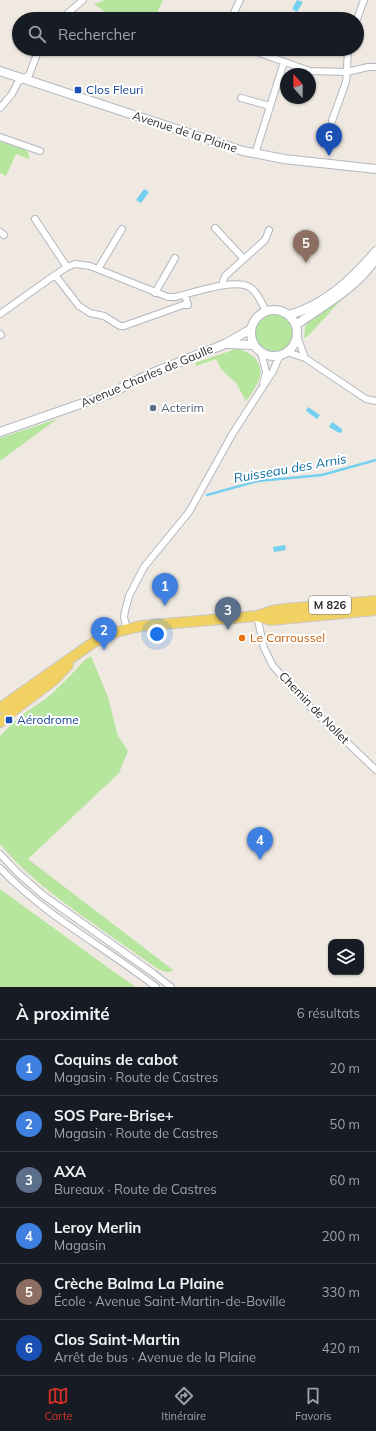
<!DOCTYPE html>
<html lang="fr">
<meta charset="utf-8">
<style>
:root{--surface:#171b24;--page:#20242c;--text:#f1f3f6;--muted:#9ea1a6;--line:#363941;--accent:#d93025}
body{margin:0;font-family:Mulish,sans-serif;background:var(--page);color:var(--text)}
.controls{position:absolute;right:12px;bottom:12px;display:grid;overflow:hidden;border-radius:8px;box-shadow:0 1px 3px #0004}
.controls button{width:36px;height:36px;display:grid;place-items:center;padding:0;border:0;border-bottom:1px solid var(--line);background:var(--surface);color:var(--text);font:20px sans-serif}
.compass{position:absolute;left:280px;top:68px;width:36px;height:36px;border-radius:50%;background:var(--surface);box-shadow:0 1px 3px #0004;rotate:339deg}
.you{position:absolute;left:157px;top:634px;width:14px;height:14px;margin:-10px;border:3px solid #fff;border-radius:50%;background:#1a73e8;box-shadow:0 0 0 6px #1a73e833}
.badge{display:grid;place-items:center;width:26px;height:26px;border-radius:50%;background:var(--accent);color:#fff;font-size:13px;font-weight:700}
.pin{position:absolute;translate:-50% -33px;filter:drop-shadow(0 1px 2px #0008)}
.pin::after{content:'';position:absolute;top:21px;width:14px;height:12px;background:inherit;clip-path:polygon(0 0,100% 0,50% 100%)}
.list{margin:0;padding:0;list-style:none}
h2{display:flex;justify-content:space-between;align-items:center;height:52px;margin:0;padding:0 16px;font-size:17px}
h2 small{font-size:13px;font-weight:400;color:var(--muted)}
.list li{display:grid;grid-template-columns:26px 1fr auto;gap:12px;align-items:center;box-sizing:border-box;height:56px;padding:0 16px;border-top:1px solid var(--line)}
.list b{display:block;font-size:15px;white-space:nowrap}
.list p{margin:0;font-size:13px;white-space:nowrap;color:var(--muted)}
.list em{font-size:13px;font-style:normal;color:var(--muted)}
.icon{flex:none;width:22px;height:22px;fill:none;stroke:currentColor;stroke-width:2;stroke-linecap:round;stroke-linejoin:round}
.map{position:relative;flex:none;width:376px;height:987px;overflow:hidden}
.search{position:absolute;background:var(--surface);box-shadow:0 1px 3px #0004;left:12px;right:12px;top:12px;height:44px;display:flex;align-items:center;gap:10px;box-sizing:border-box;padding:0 14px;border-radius:22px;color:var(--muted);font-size:15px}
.sheet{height:388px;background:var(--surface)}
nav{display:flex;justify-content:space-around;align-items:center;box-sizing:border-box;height:56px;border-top:1px solid var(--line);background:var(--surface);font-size:11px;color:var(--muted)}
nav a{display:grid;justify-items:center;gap:2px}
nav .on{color:var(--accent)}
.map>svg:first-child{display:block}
.green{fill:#b6e59e}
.water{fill:#75cff0}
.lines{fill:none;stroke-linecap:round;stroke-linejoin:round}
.stream{stroke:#75cff0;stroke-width:2.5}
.minor-casing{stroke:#b4b7c1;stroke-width:8}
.tertiary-casing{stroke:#b4b7c1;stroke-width:10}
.primary-casing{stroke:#c9c9c9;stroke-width:12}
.minor{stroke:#fff;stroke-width:6}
.tertiary{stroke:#fff;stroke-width:8}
.primary{stroke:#f2d163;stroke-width:10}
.transit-dot{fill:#1a4fb4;stroke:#fff;stroke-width:1.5}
.service-dot{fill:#5c6f8a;stroke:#fff;stroke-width:1.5}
.food-dot{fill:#e8710a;stroke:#fff;stroke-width:1.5}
.labels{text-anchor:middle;stroke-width:4;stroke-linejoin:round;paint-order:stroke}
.shield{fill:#fff;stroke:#6d6d6d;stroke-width:1}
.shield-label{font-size:11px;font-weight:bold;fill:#2e2e2e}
.transit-label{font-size:12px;fill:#164399;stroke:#fff;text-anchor:start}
.street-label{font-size:12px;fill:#2e2e2e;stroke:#fff}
.service-label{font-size:12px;fill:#4e5e75;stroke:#fff;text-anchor:start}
.food-label{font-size:12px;fill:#c56008;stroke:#fff;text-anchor:start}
.water-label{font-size:13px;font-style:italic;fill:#0d6fa3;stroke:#fff}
</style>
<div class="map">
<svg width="376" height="987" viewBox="0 0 376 987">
<rect width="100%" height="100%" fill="#efe9e1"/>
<path class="green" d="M 105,0 L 163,0 L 154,19 L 130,19 L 116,12 L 112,17 L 94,4 Z
M 0,141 L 25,150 L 28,152 L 29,159 L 16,154 L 6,176 L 0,173 Z
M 344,297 L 308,336 L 304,338 L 305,327 L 310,319 Z
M255 333a19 19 0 1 1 38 0a19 19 0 1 1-38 0Z
M 236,349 C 249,350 263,361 260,376 C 258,385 251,394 246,401 L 236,383 L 221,369 L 216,359 L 196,366 L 195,363 Z
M 57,419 L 0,461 L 0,438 Z
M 91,656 L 108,697 L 118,736 L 128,751 L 119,773 L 28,859 L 173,970 C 168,974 164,971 158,969 C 138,955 118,941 98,927 C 63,902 28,878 0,844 L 0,736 L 20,716 L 47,698 L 66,680 L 85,660 Z
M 0,889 L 117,974 L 136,987 L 0,987 Z"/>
<path class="water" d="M 297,0 L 303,2 L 297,12 L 292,9 Z
M 144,189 L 149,192 L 141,203 L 136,200 Z
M 308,407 L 320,415 L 317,419 L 306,411 Z
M 332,422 L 342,429 L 342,432 L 339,433 L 329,427 Z
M 285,545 L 286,550 L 274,552 L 273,547 Z"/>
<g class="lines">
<path class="stream" d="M 207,495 L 258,481 L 322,475 L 376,460"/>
<g class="minor-casing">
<path id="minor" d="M 61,19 L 83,0
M 231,19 L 240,0
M 357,19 L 364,0
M 248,49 L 310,71 L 347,72 L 368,67 L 376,67
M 241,98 L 270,106
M 0,108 L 12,94 L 18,82 L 29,75 L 39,49
M 332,121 C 336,108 342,95 346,81 C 348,70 346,60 349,49
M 0,137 L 40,151
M 255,154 L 284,62
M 35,219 L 67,267
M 215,228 L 244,259
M 0,232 L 4,235
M 98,269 L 122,229
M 55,275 L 79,306 L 90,313 L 104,316 L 120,326 L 124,326 L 183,305 L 188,305 L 185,295
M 223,285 L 223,281 L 225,276 L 265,240 L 269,230
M 155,293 L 175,258
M 0,314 L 55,275 L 67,267 L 75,264 L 90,266 L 168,297 L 175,297 C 193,293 236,277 251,288 C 258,293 262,304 266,311
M 0,334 L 1,335
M 297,336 L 305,358
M 261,352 L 266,372 L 263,384
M 287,352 L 305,358 L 366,399 L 376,401
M 257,616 L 264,648 L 273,666 L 311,708 L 376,770
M 127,629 L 124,617 L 125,611 L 129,596 L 144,567 L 189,512 L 233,433 L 273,371 L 280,355
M 0,854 L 18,873 L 43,895 L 153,973 L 171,987
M 0,868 C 45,916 105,947 156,987"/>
</g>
<g class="tertiary-casing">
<path id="tertiary" d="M 0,71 L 243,151 L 284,159 L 376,169
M251 333a23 23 0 1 1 46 0a23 23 0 1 1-46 0Z
M 289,315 C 325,305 352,279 376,251
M 296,325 C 324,305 355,289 375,260
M 227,344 L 254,345
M 0,432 L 109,394 L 152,373 L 225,344 L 251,329"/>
</g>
<g class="primary-casing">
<path id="primary" d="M 257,616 L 271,620 L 376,610
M 0,708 L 94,642 L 116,632 L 141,626 L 257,616 L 272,611 L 285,609 L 376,601
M 0,722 L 10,713 L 54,680 L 68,665"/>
</g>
<use href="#minor" class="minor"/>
<use href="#tertiary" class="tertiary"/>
<use href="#primary" class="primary"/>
</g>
<g class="transit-dot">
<rect x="74" y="86" width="8" height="8" rx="2"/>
<rect x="5" y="716" width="8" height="8" rx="2"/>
</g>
<circle class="service-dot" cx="153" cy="408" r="4"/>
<circle class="food-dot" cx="242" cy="638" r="4"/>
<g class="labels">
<rect class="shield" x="309" y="596" width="42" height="18" rx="3"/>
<g class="shield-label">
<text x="330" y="609">M 826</text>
</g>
<g class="transit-label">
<text x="86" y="94">Clos Fleuri</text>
<text x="17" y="724">Aérodrome</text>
</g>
<g class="street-label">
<text transform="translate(185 132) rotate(18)" y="4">Avenue de la Plaine</text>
<text transform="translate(147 376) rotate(-23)" y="4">Avenue Charles de Gaulle</text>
<text transform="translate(314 708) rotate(46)" y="4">Chemin de Nollet</text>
</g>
<g class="service-label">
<text x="161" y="412">Acterim</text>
</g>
<g class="food-label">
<text x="250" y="642">Le Carroussel</text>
</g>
<g class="water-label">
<text transform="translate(290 468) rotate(-10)" y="5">Ruisseau des Arnis</text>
</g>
</g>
</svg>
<div class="controls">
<button><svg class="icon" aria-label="layers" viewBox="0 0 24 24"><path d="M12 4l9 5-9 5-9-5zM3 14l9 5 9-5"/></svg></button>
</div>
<svg class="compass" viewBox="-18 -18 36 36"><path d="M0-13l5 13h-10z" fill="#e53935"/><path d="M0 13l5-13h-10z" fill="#9ea1a6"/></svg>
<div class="you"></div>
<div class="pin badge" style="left:165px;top:606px;background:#3f7fe0">1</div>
<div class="pin badge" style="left:104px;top:650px;background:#3f7fe0">2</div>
<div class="pin badge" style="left:228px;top:630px;background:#5c6f8a">3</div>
<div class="pin badge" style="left:260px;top:860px;background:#3f7fe0">4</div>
<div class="pin badge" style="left:306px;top:263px;background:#8d6e63">5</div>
<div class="pin badge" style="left:329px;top:156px;background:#1a4fb4">6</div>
<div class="search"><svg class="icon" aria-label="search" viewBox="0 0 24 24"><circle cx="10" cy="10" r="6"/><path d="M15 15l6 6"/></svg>Rechercher</div>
</div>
<section class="sheet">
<h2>À proximité<small>6 résultats</small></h2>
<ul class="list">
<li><span class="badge" style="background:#3f7fe0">1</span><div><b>Coquins de cabot</b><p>Magasin · Route de Castres</p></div><em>20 m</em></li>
<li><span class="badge" style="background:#3f7fe0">2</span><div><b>SOS Pare-Brise+</b><p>Magasin · Route de Castres</p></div><em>50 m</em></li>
<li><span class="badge" style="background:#5c6f8a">3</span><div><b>AXA</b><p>Bureaux · Route de Castres</p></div><em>60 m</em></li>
<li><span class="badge" style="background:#3f7fe0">4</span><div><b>Leroy Merlin</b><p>Magasin</p></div><em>200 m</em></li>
<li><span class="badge" style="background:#8d6e63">5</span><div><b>Crèche Balma La Plaine</b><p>École · Avenue Saint-Martin-de-Boville</p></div><em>330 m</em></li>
<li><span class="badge" style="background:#1a4fb4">6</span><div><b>Clos Saint-Martin</b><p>Arrêt de bus · Avenue de la Plaine</p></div><em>420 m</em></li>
</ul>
</section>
<nav>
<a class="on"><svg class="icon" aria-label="map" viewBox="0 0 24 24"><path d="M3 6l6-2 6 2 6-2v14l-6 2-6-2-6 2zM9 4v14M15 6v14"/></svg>Carte</a>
<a><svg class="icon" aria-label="directions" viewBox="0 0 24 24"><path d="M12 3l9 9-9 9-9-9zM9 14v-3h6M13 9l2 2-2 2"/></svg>Itinéraire</a>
<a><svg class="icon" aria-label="saved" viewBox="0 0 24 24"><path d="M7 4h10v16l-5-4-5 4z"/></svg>Favoris</a>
</nav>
